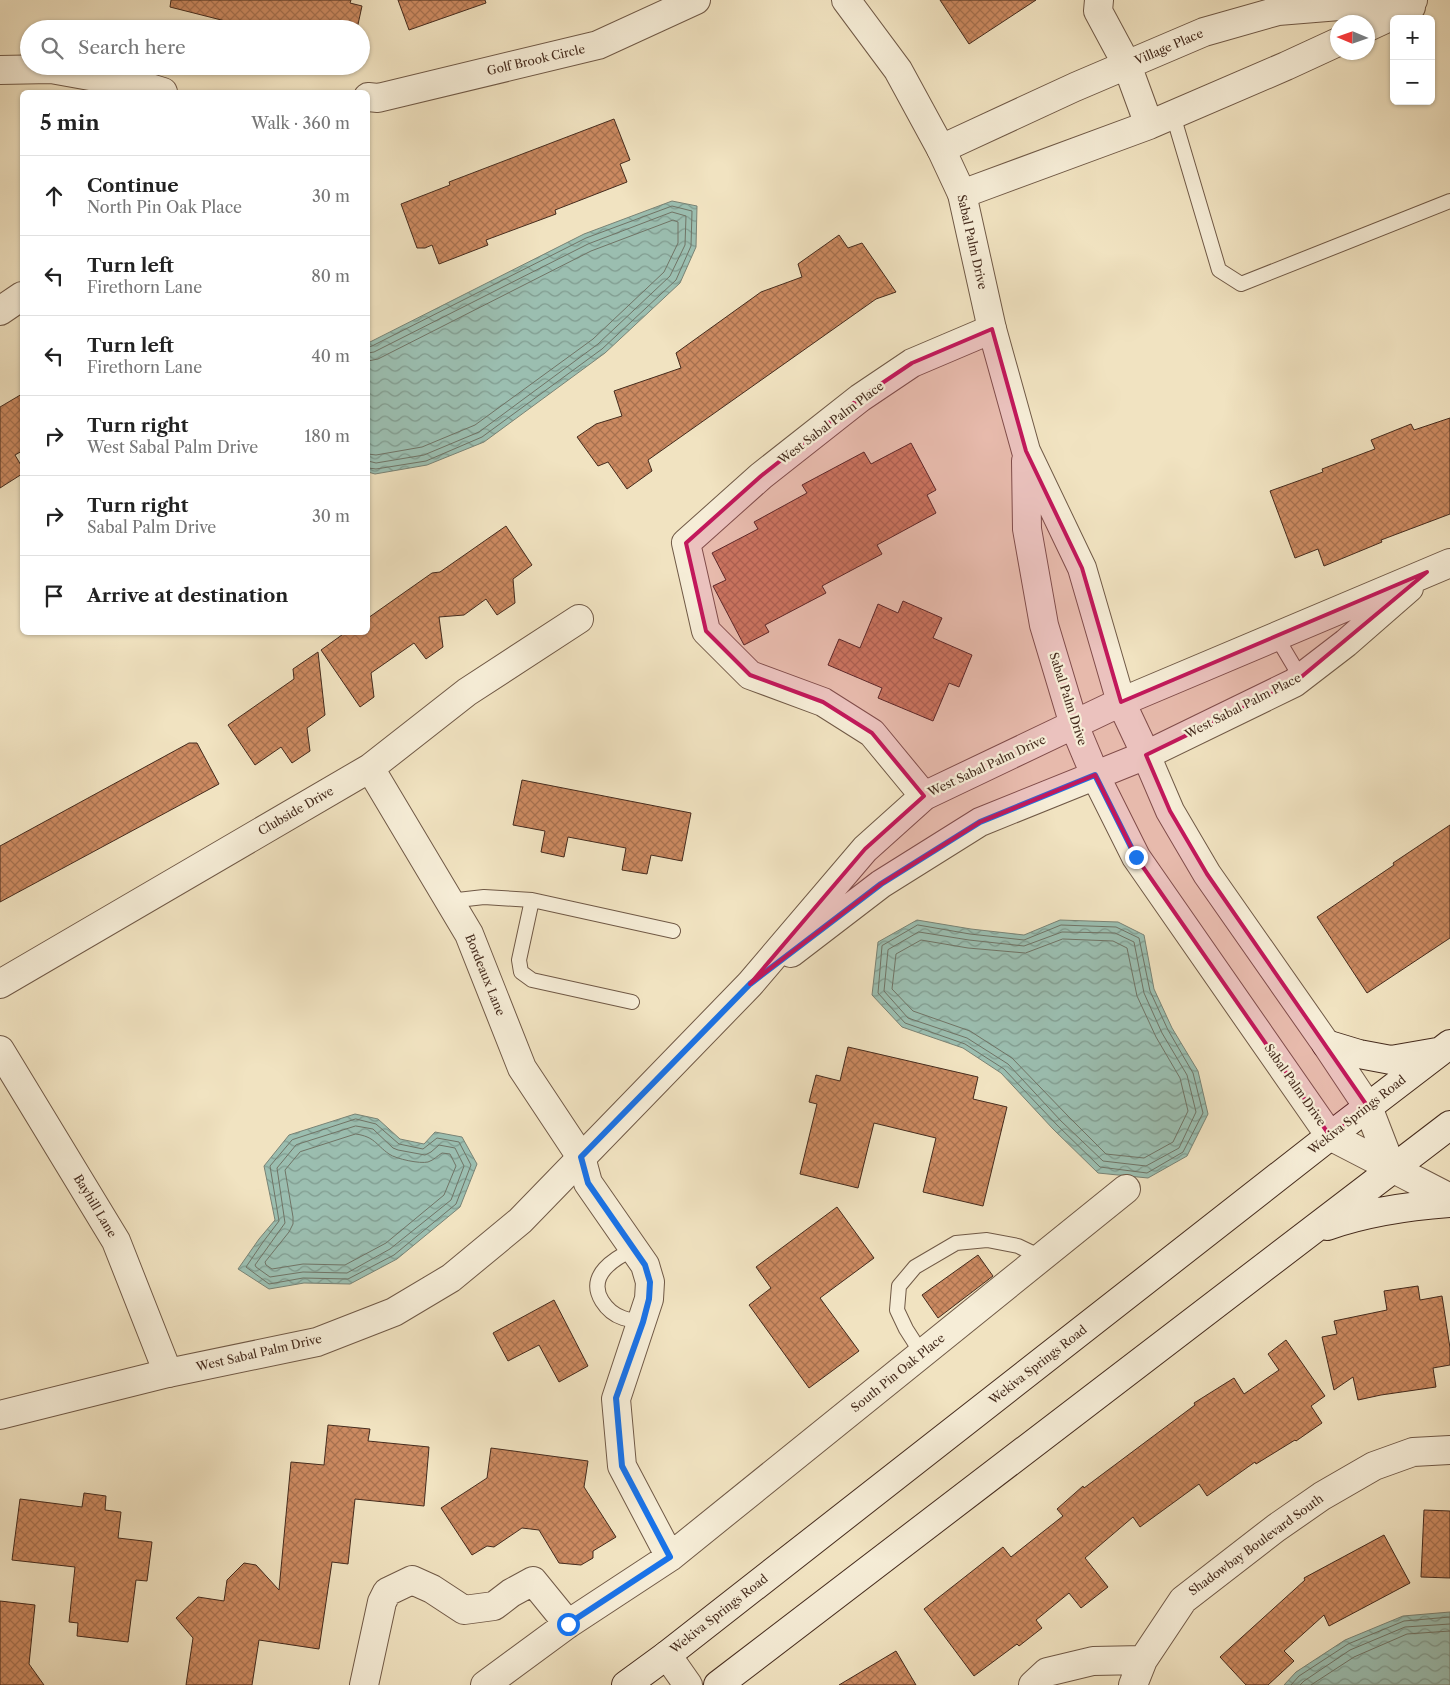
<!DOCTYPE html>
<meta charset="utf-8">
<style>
:root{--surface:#fff;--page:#f2f2f2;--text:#222;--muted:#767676;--line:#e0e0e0}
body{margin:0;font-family:"Libre Caslon Text",serif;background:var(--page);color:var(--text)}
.controls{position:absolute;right:15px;top:15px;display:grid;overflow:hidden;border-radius:8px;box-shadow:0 1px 4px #0004}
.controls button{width:45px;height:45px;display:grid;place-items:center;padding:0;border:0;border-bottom:1px solid var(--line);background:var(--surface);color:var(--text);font:25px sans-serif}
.compass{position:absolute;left:1330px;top:15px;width:45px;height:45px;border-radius:50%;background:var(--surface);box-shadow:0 1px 4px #0004;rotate:272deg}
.stop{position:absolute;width:15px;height:15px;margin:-11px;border:4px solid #1a73e8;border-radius:50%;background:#fff}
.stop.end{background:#1a73e8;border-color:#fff;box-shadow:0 1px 5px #0008}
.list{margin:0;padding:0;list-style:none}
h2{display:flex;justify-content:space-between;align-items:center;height:65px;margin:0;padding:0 20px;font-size:21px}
h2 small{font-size:16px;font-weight:400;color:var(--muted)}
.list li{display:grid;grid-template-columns:32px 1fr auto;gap:15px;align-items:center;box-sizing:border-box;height:80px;padding:0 20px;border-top:1px solid var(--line)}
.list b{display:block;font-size:19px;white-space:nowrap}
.list p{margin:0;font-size:16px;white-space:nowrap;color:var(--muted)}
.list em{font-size:16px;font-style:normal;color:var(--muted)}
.icon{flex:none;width:28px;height:28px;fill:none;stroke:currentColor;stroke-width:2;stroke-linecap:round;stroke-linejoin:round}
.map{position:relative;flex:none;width:1450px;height:1685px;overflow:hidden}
.search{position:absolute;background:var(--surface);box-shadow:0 1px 4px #0004;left:20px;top:20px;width:350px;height:55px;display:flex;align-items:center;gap:12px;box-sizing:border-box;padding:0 18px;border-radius:28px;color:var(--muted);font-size:19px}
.panel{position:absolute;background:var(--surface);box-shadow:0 1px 4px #0004;left:20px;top:90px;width:350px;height:545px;border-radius:8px}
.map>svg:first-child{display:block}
.water{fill:url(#water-waves);stroke:#798375}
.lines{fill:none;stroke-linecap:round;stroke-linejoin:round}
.shore{stroke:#707466;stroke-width:1}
.building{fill:url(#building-cross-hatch);stroke:#452b1d}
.service-casing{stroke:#705946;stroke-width:16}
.minor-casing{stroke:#705946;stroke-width:30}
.tertiary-casing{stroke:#705946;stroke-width:30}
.secondary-casing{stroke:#452b1d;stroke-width:30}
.service{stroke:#f6edd7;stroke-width:14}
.minor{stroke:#f6edd7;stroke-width:28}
.tertiary{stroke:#f6edd7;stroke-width:28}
.secondary{stroke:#f6edd7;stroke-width:28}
.route{stroke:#1a73e8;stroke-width:6}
.marked{fill:#c2185b;fill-opacity:0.2;stroke:#c2185b;stroke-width:4;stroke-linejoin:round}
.labels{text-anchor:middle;stroke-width:4.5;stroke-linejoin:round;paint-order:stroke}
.street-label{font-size:12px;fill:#452b1d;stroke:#f6edd7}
</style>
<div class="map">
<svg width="1450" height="1685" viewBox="0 0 1450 1685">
<defs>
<pattern id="water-waves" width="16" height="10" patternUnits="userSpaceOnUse" patternTransform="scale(1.25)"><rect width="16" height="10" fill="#9bbeb0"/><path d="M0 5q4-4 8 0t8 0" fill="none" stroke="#809b8f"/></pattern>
<pattern id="building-cross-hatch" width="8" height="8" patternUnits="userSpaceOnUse" patternTransform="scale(1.25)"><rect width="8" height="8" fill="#cc8a61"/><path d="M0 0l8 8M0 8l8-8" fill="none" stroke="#a7714f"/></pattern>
</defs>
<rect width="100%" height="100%" fill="#f1e3c1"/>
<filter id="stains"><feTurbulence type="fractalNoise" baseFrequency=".004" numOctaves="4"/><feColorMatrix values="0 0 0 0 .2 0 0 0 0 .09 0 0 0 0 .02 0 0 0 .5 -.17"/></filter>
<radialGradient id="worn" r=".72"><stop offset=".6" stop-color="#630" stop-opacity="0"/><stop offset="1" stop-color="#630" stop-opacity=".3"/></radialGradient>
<path class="water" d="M 672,201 L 697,206 L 696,247 L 680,283 L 605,353 L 484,442 L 427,465 L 375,474 L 368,472 L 368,343 L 584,234 Z
M 917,920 L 971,929 L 1024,935 L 1060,920 L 1118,922 L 1144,935 L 1154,989 L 1172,1028 L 1198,1071 L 1208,1114 L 1187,1156 L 1148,1178 L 1098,1173 L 1053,1129 L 1001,1073 L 963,1048 L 902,1027 L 872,995 L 878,942 Z
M 355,1114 L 378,1119 L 400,1139 L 424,1144 L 435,1132 L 462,1137 L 477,1164 L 460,1207 L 397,1259 L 350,1284 L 304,1283 L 269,1289 L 238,1269 L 259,1239 L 275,1220 L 264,1166 L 289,1135 Z
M 1450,1612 L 1450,1685 L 1284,1685 L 1296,1672 L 1345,1640 L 1403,1616 Z"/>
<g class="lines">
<path class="shore" d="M 368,347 L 372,346 L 586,238 L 672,206 L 692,211 L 691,246 L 676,280 L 602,349 L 482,437 L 426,461 L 376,469 L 368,468
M 368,353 L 374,352 L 588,244 L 672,212 L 686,216 L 685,245 L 670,276 L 598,344 L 479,432 L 424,455 L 376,463 L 368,461
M 368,361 L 378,359 L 591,251 L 673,220 L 678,222 L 678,243 L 664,272 L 593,339 L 475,425 L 422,447 L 376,455 L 368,454
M 918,925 L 970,934 L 1024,940 L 1061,925 L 1116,927 L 1139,938 L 1150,991 L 1168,1030 L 1193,1073 L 1203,1113 L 1183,1152 L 1147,1173 L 1100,1167 L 1057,1125 L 1004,1069 L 965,1044 L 905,1023 L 878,993 L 882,946 Z
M 919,932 L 969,940 L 1024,946 L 1062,932 L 1115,933 L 1134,942 L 1144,993 L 1162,1033 L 1187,1075 L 1196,1112 L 1179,1148 L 1146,1166 L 1103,1161 L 1061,1121 L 1008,1064 L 967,1038 L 908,1018 L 884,991 L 888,950 Z
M 1063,939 L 1113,941 L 1127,948 L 1137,996 L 1156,1037 L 1180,1078 L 1188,1111 L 1173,1142 L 1144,1158 L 1106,1154 L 1067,1115 L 1012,1058 L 970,1031 L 913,1011 L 892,989 L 896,954 L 921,940 L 968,948 L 1025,953 Z
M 356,1119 L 376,1124 L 399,1144 L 423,1149 L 437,1138 L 459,1142 L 471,1165 L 456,1204 L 394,1255 L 348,1279 L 303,1278 L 269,1284 L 246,1267 L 263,1242 L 279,1221 L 270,1166 L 292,1140 Z
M 356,1126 L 373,1129 L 393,1148 L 398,1150 L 425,1155 L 431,1152 L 439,1145 L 455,1148 L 464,1166 L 451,1200 L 390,1249 L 347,1273 L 303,1272 L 270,1277 L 256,1267 L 255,1265 L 285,1223 L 277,1168 L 296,1145 Z
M 356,1134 C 375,1137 375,1144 389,1154 C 396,1159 420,1164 428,1162 C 434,1160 437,1156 442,1153 L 450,1154 L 456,1166 L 444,1195 L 386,1243 L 345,1265 L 303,1264 L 272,1269 L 266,1265 L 265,1262 L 289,1232 L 293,1224 L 293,1217 L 285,1170 L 300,1152 Z
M 1291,1685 L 1299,1676 L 1348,1644 L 1404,1621 L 1450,1617
M 1300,1685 L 1304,1681 L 1350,1650 L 1405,1627 L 1450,1624
M 1311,1685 L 1354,1657 L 1407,1634 L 1450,1631"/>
</g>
<path class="building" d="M 171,0 L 351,0 L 350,3 L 362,6 L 357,29 L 257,29 L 170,7 Z
M 398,0 L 485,0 L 486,3 L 409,30 Z
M 940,0 L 1036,0 L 969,44 Z
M 614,119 L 630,160 L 620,164 L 627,182 L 555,210 L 556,214 L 486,240 L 488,245 L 439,264 L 432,245 L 425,248 L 417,248 L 401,204 L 450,185 L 449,182 Z
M 839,235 L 848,248 L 862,243 L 896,292 L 876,299 L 648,460 L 652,471 L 627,489 L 608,462 L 598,466 L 577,437 L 596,424 L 622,416 L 614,391 L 681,368 L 676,353 L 761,292 L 802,277 L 798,264 Z
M 22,394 L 22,451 L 15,455 L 22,467 L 22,474 L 0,488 L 0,407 Z
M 1450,418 L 1450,514 L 1381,540 L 1382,542 L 1324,566 L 1318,549 L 1295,558 L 1270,491 L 1323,472 L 1322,469 L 1375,449 L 1371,440 L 1411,424 L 1414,430 Z
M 911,443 L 936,490 L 927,495 L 936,513 L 877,545 L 882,554 L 822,586 L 826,593 L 765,625 L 769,632 L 744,645 L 713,586 L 726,580 L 712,553 L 758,529 L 754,522 L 807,493 L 802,485 L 864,452 L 871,464 Z
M 506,526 L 532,565 L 513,579 L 515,603 L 497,615 L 486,599 L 464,615 L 439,617 L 443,647 L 426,659 L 414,643 L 371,673 L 374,697 L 360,707 L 321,650 L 346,632 L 368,632 L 368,618 L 432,573 L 440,572 Z
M 903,601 L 942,618 L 933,638 L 972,655 L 959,687 L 949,683 L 933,721 L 878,698 L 882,688 L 828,665 L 839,639 L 860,648 L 878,604 L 898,613 Z
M 318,652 L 325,715 L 307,728 L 310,751 L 292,763 L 281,747 L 255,765 L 228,725 L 294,679 L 293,669 Z
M 189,743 L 197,743 L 219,784 L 0,902 L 0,846 Z
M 522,780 L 691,813 L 682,861 L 651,855 L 647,874 L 622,870 L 626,848 L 568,837 L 564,857 L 541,852 L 545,831 L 513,825 Z
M 1450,825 L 1450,938 L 1367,993 L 1317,917 L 1394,865 L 1393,863 Z
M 848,1047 L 978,1077 L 973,1099 L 1007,1107 L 983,1206 L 923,1192 L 936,1138 L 874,1123 L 858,1188 L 800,1174 L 817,1104 L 809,1102 L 816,1075 L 840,1081 Z
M 837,1207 L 874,1258 L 820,1298 L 859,1351 L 809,1388 L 749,1305 L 771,1288 L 756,1267 Z
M 978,1255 L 993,1276 L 938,1318 L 922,1295 Z
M 1418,1286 L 1420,1300 L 1442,1296 L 1450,1348 L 1450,1365 L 1433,1368 L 1436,1387 L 1381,1395 L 1358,1400 L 1353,1377 L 1334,1390 L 1322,1337 L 1337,1334 L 1334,1321 L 1387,1310 L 1384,1291 Z
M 554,1300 L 588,1366 L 559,1382 L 539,1345 L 508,1361 L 493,1333 Z
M 1286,1340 L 1325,1396 L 1311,1406 L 1322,1423 L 1296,1441 L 1295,1440 L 1256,1464 L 1255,1462 L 1207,1496 L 1199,1484 L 1140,1527 L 1133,1517 L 1085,1558 L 1108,1587 L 1081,1608 L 1069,1593 L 1036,1620 L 1042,1628 L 1019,1646 L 1017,1644 L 974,1676 L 924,1609 L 1003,1547 L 1011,1557 L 1063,1516 L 1057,1509 L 1083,1486 L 1084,1488 L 1195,1405 L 1194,1403 L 1234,1378 L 1244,1394 L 1279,1370 L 1268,1354 Z
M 328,1425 L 370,1429 L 368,1441 L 429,1447 L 424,1506 L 355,1499 L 348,1564 L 332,1562 L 319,1649 L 259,1640 L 252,1685 L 186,1685 L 193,1638 L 176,1618 L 198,1597 L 224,1601 L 227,1580 L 244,1563 L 256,1565 L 279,1590 L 291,1462 L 324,1465 Z
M 491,1448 L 588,1461 L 584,1487 L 616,1537 L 593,1551 L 593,1558 L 581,1565 L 559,1563 L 539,1530 L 522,1528 L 494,1547 L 487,1546 L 472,1555 L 441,1508 L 487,1478 Z
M 84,1493 L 106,1496 L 105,1510 L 121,1512 L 118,1538 L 152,1542 L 147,1581 L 136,1580 L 128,1642 L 77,1636 L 78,1623 L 69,1622 L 75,1567 L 12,1560 L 20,1499 L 82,1507 Z
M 1424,1510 L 1450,1511 L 1450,1578 L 1421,1577 Z
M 1384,1535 L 1410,1583 L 1329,1626 L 1324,1615 L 1284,1651 L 1294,1661 L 1268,1685 L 1246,1685 L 1220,1657 L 1305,1580 L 1304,1578 Z
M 0,1601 L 35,1605 L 29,1664 L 44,1685 L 0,1685 Z
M 896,1651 L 916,1685 L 839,1685 Z"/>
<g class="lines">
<g class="service-casing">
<path id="service" d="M 1173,115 L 1219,270 L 1241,284 L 1450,201
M 1276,636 L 1301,678
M 532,900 L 519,960 L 521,972 L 532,980 L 632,1002
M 449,901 L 484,897 L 532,900 L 673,931
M 634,1249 C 615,1258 586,1275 602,1301 C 607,1309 614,1315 623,1318 C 629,1320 636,1321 643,1322
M 922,1354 L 906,1329 L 897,1310 L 899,1286 L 915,1267 L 956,1243 L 987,1240 L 1018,1246 L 1041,1257"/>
</g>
<g class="minor-casing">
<path id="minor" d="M 1099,0 L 1098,11 L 1127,65 L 1149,125
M 1368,27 L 1411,7
M 0,70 L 51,69 L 140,85 L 163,92
M 368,97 L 378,98 L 598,45 L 696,0
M 941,149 L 1075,87 L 1204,32 L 1278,11 L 1413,0
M 962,194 L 1149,125 L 1286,66 L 1338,42
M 0,311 L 22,296
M 1121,702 L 1450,563
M 1146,755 L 1294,683 L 1346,643 L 1409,588
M 370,768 L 469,934 L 522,1068 L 581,1157 L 588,1183 L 645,1265 L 650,1282 L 649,1299 L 616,1399 L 622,1466 L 670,1557
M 924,796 L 872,733 L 823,702 L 750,675 L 706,631 L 686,543 L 761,476 L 860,398 L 912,363 L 992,329
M 0,984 L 370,768 L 467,692 L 579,619
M 0,1050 L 116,1241 L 168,1373
M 667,1655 L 688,1685
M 364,1685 L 382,1602 L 387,1592 L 412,1580 L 432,1589 L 464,1610 L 494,1606 L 511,1593 L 533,1581 L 568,1624
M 485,1685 L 568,1624 L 670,1557 L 1126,1189
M 1033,1685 L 1047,1672 L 1093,1661 L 1143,1660
M 1133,1685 L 1143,1660 L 1183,1600 L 1276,1528 L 1322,1496 L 1374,1466 L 1413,1452 L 1450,1450"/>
</g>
<g class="tertiary-casing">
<path id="tertiary" d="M 846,0 L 898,70 L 941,149 L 962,194 L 992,329 L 1026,451 L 1082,568 L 1121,702 L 1146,755 L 1170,811 L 1207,874 L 1326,1044 L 1368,1107 L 1392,1169
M 1026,461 L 1027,529 L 1044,625 L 1074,725 L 1095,775 L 1136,857 L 1330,1136 L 1450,1198
M 791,953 L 881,884 L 980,822 L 1146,755
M 0,1415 L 168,1373 L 317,1342 L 394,1312 L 451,1278 L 520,1221 L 750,984 L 865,849 L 924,796 L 1121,702"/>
</g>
<g class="secondary-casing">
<path id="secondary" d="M 1326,1044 L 1359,1054 L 1391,1060 L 1437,1052
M 1327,1226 C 1367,1212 1408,1206 1450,1203
M 626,1685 L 667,1655 L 1330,1136 L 1450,1044
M 718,1685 L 1450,1125"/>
</g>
<use href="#service" class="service"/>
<use href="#minor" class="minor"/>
<use href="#tertiary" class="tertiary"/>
<use href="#secondary" class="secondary"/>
</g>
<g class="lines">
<path class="route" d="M 568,1624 L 670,1557 L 622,1466 L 616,1398 L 643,1322 L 649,1299 L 650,1282 L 645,1265 L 588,1183 L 581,1157 L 750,984 L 881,884 L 980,822 L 1095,775 L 1136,857"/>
</g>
<path class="marked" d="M 992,329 L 1026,451 L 1082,568 L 1121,702 L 1427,572 L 1294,683 L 1146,755 L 1170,811 L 1207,874 L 1368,1107 L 1330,1136 L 1136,857 L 1095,775 L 980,822 L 881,884 L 750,984 L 865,849 L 924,796 L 872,733 L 823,702 L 750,675 L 706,631 L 686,543 L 761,476 L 860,398 L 912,363 Z"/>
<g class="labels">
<g class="street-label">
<text transform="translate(1169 47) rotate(-23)" y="4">Village Place</text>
<text transform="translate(536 60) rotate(-13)" y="4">Golf Brook Circle</text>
<text transform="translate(972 242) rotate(77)" y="4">Sabal Palm Drive</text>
<text transform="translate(831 423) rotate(-37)" y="4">West Sabal Palm Place</text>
<text transform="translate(1068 699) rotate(72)" y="4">Sabal Palm Drive</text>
<text transform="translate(1243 706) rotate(-27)" y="4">West Sabal Palm Place</text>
<text transform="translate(987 766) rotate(-25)" y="4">West Sabal Palm Drive</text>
<text transform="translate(296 811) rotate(-30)" y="4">Clubside Drive</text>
<text transform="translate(485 975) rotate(68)" y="4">Bordeaux Lane</text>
<text transform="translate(1295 1085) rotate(55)" y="4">Sabal Palm Drive</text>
<text transform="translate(1357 1115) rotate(-38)" y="4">Wekiva Springs Road</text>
<text transform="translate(95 1206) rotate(59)" y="4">Bayhill Lane</text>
<text transform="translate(259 1353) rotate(-13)" y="4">West Sabal Palm Drive</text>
<text transform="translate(1038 1365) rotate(-38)" y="4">Wekiva Springs Road</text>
<text transform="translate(898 1373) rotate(-39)" y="4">South Pin Oak Place</text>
<text transform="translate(1256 1545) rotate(-36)" y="4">Shadowbay Boulevard South</text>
<text transform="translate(719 1614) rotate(-38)" y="4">Wekiva Springs Road</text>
</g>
</g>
<rect width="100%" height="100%" filter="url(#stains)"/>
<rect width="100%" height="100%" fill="url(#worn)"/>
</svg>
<div class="controls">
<button>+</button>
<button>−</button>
</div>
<svg class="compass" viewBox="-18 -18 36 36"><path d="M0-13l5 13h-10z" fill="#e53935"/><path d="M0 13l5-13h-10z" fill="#767676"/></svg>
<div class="stop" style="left:568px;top:1624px"></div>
<div class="stop end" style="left:1136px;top:857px"></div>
<div class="search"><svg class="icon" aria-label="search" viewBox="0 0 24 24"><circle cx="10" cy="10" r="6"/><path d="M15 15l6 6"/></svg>Search here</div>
<section class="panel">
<h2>5 min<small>Walk · 360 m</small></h2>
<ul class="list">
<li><svg class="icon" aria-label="ahead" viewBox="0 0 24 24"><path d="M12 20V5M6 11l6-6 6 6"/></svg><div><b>Continue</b><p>North Pin Oak Place</p></div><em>30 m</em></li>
<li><svg class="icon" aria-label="left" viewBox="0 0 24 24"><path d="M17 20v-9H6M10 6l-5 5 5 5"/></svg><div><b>Turn left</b><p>Firethorn Lane</p></div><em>80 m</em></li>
<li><svg class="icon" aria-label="left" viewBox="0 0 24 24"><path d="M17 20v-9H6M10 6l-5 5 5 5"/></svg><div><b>Turn left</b><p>Firethorn Lane</p></div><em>40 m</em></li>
<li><svg class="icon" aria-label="right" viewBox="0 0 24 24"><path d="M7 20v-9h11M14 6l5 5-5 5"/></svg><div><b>Turn right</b><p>West Sabal Palm Drive</p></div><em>180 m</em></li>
<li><svg class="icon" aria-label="right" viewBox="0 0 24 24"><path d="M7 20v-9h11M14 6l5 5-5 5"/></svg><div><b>Turn right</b><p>Sabal Palm Drive</p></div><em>30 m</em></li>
<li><svg class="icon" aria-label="arrive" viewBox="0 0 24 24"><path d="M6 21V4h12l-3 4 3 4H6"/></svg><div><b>Arrive at destination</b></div></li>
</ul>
</section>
</div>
